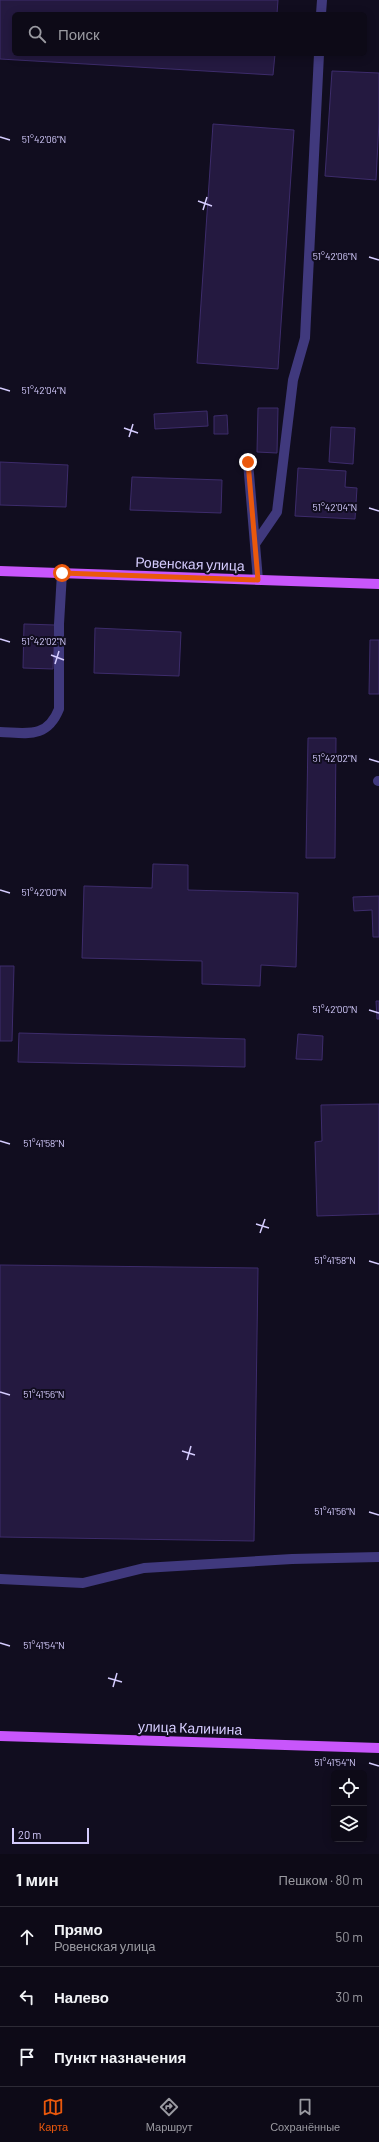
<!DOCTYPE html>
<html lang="ru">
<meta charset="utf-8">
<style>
:root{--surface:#0d0a17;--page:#1b1824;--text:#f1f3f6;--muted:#9a9aa1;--line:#2d2b36;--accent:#ea580c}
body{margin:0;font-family:Barlow,sans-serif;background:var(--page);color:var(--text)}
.controls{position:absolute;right:12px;bottom:12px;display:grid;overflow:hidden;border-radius:6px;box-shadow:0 2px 10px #0003}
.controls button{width:36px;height:36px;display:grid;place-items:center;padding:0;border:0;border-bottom:1px solid var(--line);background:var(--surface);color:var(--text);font:20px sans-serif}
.scale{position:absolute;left:12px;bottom:10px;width:77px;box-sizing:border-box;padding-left:4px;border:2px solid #d5ccfe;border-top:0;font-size:11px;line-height:14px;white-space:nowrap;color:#d5ccfe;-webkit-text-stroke:3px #110d1f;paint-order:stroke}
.stop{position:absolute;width:12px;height:12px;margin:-9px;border:3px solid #ea580c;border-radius:50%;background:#fff}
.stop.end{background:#ea580c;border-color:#fff;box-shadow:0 1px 4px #0008}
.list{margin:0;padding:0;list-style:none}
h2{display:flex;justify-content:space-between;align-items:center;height:52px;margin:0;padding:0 16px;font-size:17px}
h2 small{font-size:13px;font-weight:400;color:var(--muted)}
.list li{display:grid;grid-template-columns:26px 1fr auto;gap:12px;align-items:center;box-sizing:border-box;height:60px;padding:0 16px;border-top:1px solid var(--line)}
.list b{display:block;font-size:15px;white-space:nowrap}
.list p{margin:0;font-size:13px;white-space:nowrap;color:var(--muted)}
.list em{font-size:13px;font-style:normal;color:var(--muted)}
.icon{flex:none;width:22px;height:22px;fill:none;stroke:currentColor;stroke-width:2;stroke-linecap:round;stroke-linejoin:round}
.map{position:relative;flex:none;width:379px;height:1854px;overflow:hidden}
.search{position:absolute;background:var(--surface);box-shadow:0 2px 10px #0003;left:12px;right:12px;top:12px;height:44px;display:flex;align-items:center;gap:10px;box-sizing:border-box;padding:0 14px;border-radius:6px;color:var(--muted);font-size:15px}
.sheet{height:232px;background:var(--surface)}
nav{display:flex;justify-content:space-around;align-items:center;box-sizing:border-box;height:56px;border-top:1px solid var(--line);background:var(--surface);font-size:11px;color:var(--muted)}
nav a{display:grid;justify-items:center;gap:2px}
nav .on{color:var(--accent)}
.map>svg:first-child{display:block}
.building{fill:#241940;stroke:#3d2c6b}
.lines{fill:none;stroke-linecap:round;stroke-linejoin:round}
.minor{stroke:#40397d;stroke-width:10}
.major{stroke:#c856fb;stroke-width:10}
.route{stroke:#ea580c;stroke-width:5}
.ticks{fill:none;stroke:#d5ccfe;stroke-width:1.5}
.labels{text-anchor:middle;stroke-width:4;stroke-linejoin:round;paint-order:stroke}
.street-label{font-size:14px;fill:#d5ccfe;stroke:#110d1f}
.ticks-label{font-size:10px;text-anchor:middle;fill:#d5ccfe;stroke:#110d1f;stroke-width:4;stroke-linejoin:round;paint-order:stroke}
</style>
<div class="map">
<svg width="379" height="1854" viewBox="0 0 379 1854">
<rect width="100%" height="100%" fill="#110d1f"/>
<path class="building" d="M 0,0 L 278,0 L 277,14 L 14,14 L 14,54 L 275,54 L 273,75 L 0,59 Z
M 332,71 L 379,73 L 379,122 L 376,180 L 325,176 Z
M 213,124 L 294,130 L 278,369 L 197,363 Z
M 258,408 L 278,408 L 277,453 L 257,452 Z
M 207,411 L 208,426 L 155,429 L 154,414 Z
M 227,415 L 228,434 L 214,434 L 214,416 Z
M 331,427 L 355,428 L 353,464 L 329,462 Z
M 0,462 L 68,465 L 66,507 L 0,505 Z
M 298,468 L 346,471 L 345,487 L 357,488 L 355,519 L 295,516 Z
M 132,477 L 222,480 L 221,513 L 130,510 Z
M 24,624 L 55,625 L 53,669 L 23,668 Z
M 95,628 L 181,632 L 179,676 L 94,673 Z
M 370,640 L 379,640 L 379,694 L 369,694 Z
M 308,738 L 336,738 L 335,858 L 306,858 Z
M 153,864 L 188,865 L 188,890 L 298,893 L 296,967 L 261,965 L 260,986 L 202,984 L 202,961 L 82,958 L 84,886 L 152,888 Z
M 379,896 L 379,937 L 373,937 L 372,910 L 354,911 L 353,897 Z
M 0,966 L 14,966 L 12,1041 L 0,1041 Z
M 376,1001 L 379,1001 L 379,1019 L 377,1019 Z
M 19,1033 L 245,1039 L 245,1067 L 18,1062 Z
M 298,1034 L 323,1036 L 322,1060 L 296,1059 Z
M 379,1104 L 379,1214 L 317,1216 L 315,1142 L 322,1141 L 321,1105 Z
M 0,1265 L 258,1268 L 254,1541 L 0,1537 Z"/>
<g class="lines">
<path class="minor" d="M 321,14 L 322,0
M 248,462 L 258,580
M 255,544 L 277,512 L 293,380 L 305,338 L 319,54
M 0,732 C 27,733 47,739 59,709 L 59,624 L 62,573
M 378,781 L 379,781
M 0,1579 L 83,1583 L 144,1568 L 292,1559 L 379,1557"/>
<path class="major" d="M 0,571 L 379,584
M 0,1736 L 379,1748"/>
</g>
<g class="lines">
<path class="route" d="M 62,573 L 258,580 L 248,462"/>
</g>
<path class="ticks" d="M 0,137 L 10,140M 198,201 L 212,206M 203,210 L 207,197M 369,257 L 379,260M 0,388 L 10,391M 124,428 L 138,433M 129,437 L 133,424M 369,508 L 379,511M 0,639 L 10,642M 51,655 L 64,660M 55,664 L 59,651M 369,759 L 379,762M 0,890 L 10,893M 369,1010 L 379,1013M 0,1141 L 10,1144M 256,1224 L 269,1228M 260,1233 L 265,1219M 369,1261 L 379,1264M 0,1392 L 10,1395M 182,1451 L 195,1455M 187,1460 L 191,1446M 369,1512 L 379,1515M 0,1643 L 10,1646M 108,1678 L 122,1682M 113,1687 L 117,1673M 369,1763 L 379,1766"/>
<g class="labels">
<g class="street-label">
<text transform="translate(190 564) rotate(2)" y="5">Ровенская улица</text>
<text transform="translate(190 1728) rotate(2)" y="5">улица Калинина</text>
</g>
</g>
<g class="ticks-label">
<text x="44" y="143">51°42'06"N</text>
<text x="335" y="260">51°42'06"N</text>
<text x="44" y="394">51°42'04"N</text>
<text x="335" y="511">51°42'04"N</text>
<text x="44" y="645">51°42'02"N</text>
<text x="335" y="762">51°42'02"N</text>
<text x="44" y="896">51°42'00"N</text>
<text x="335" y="1013">51°42'00"N</text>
<text x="44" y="1147">51°41'58"N</text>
<text x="335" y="1264">51°41'58"N</text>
<text x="44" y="1398">51°41'56"N</text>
<text x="335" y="1515">51°41'56"N</text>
<text x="44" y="1649">51°41'54"N</text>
<text x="335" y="1766">51°41'54"N</text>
</g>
</svg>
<div class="controls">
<button><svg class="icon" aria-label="locate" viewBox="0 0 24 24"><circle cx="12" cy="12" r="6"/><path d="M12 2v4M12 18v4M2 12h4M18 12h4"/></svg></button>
<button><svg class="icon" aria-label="layers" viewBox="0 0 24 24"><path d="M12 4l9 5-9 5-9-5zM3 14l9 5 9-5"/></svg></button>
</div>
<div class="scale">20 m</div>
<div class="stop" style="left:62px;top:573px"></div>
<div class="stop end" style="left:248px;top:462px"></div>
<div class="search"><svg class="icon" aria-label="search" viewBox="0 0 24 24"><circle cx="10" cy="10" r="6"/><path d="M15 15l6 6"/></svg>Поиск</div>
</div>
<section class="sheet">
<h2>1 мин<small>Пешком · 80 m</small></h2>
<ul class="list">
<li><svg class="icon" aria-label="ahead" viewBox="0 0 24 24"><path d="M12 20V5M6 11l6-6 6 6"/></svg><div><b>Прямо</b><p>Ровенская улица</p></div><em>50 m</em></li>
<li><svg class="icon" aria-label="left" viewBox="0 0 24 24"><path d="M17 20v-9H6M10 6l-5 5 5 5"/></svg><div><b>Налево</b></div><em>30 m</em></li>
<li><svg class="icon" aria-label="arrive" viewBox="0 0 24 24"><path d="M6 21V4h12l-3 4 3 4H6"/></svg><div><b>Пункт назначения</b></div></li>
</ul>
</section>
<nav>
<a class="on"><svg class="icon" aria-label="map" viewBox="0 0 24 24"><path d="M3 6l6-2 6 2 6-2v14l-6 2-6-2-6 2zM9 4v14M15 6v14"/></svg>Карта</a>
<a><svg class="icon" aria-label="directions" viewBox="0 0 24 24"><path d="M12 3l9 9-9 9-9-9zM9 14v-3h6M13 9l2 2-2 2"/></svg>Маршрут</a>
<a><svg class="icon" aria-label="saved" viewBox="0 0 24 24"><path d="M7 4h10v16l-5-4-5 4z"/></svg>Сохранённые</a>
</nav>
